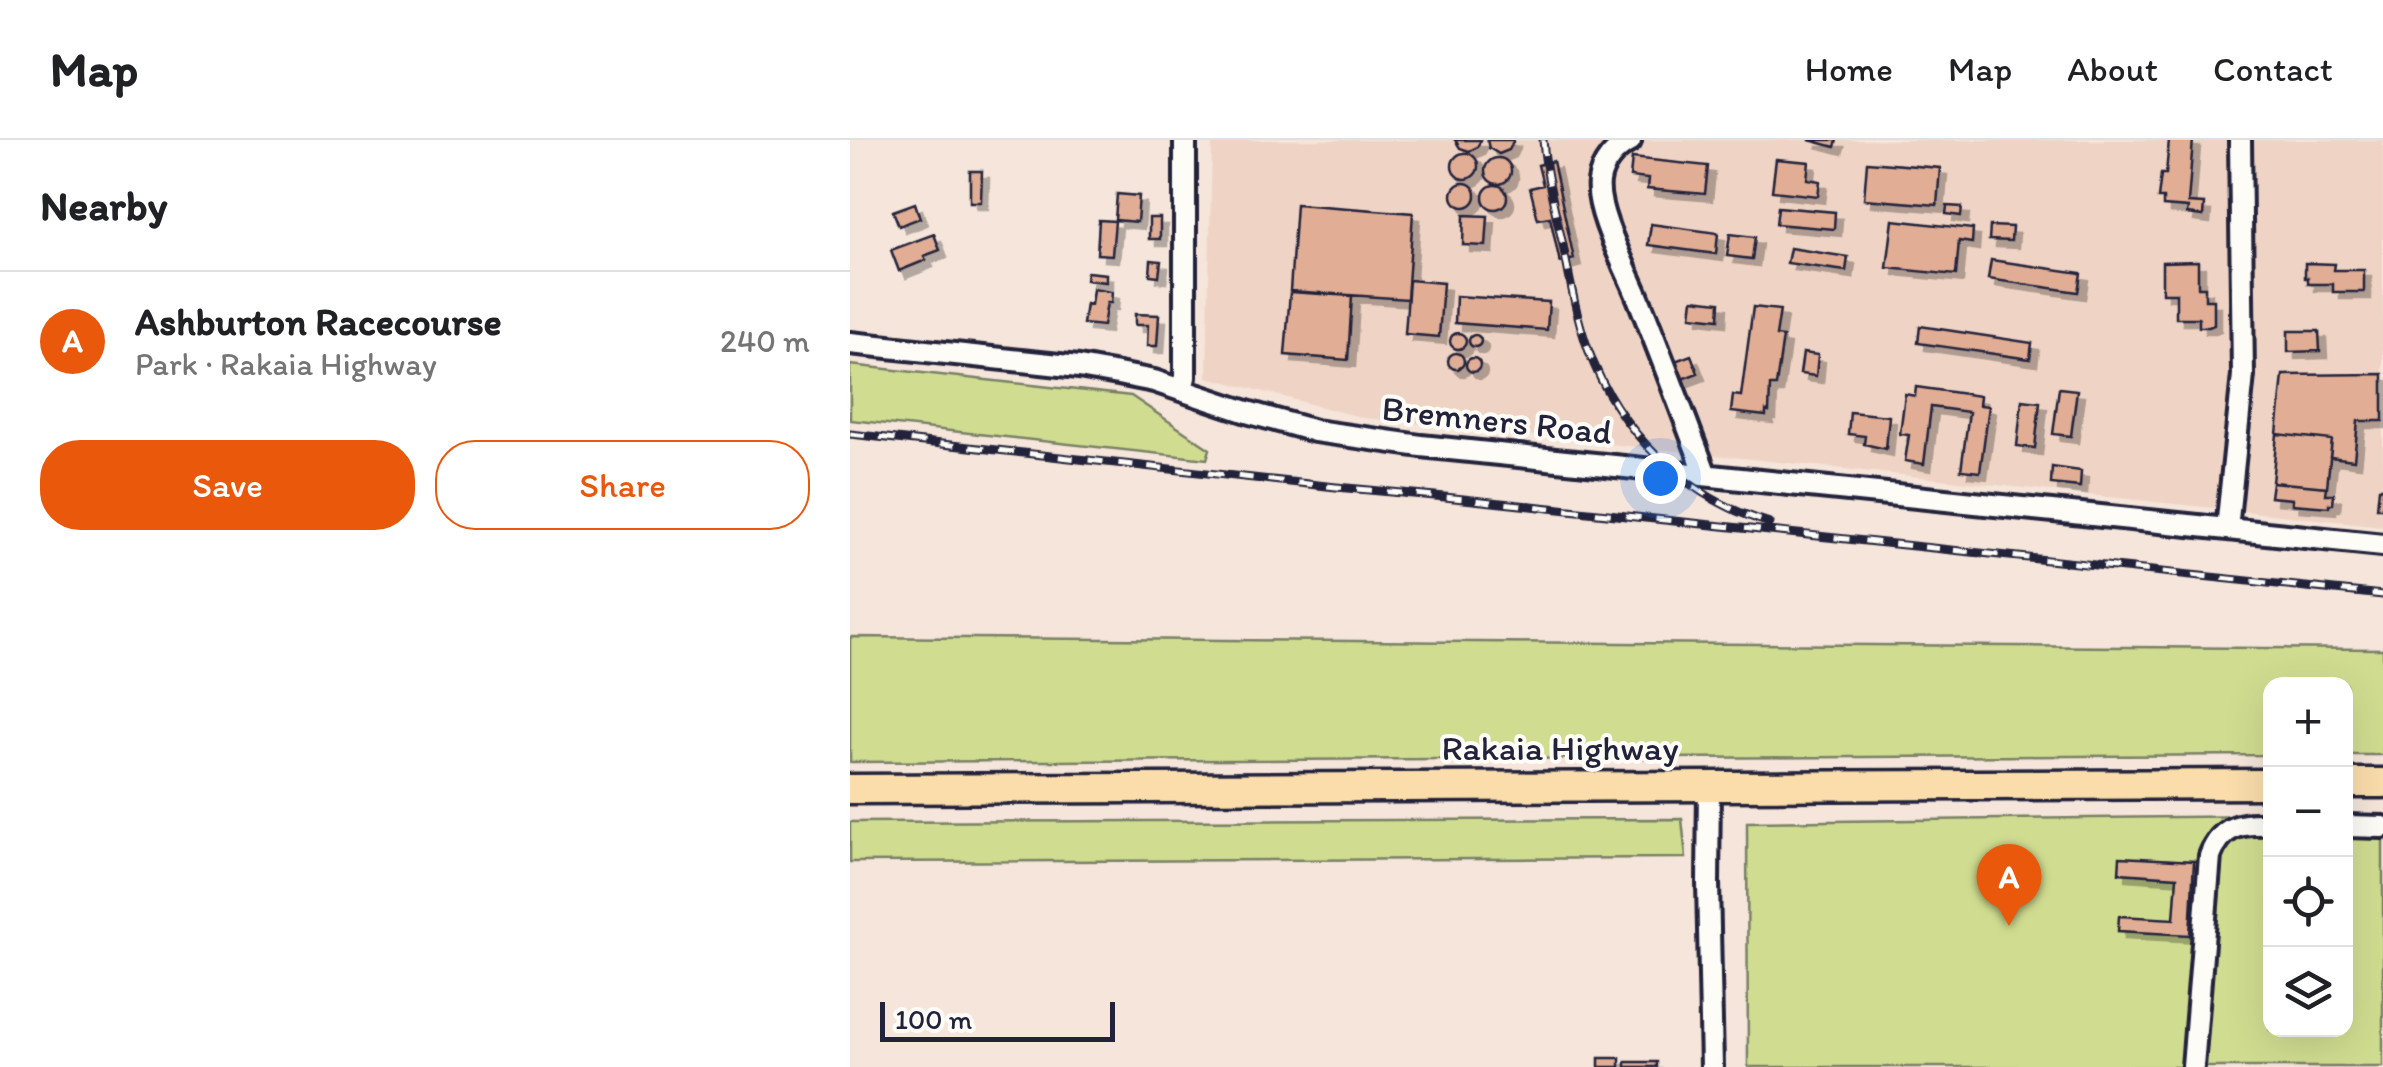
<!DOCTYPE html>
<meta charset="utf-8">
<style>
:root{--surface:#fff;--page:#f6f6f6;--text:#202124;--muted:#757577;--line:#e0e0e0;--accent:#ea580c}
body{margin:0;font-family:Itim,sans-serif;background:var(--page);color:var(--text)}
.controls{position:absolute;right:30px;bottom:30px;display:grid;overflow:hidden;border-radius:20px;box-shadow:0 10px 40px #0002}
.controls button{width:90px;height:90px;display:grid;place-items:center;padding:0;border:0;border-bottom:2px solid var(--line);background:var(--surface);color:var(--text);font:50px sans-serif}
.scale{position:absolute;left:30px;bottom:25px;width:235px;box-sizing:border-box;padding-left:10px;border:5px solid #22223b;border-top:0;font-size:28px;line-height:35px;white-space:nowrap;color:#22223b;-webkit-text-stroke:8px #fdfcf7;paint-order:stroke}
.you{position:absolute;left:810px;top:338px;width:35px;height:35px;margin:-25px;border:8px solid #fff;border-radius:50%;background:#1a73e8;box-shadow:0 0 0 15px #1a73e833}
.badge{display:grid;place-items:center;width:65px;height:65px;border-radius:50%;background:var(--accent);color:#fff;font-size:32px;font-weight:700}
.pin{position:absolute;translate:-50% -82px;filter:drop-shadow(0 2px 5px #0008)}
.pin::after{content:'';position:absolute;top:52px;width:35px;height:30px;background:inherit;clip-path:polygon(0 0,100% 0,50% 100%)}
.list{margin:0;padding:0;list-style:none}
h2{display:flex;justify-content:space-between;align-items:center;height:130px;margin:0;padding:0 40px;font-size:42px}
h2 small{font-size:32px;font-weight:400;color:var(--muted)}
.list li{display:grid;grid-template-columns:65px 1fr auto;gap:30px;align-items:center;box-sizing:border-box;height:140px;padding:0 40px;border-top:2px solid var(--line)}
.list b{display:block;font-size:38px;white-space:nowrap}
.list p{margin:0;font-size:32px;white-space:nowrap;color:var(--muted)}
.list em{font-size:32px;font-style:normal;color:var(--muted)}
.actions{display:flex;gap:20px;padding:30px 40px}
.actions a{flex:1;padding:22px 0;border:2px solid var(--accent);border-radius:40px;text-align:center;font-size:35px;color:var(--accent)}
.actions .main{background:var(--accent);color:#fff}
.icon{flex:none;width:55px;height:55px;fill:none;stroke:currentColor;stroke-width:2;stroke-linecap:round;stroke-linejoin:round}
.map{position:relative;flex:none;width:1533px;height:927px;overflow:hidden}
header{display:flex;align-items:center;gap:60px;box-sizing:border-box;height:140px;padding:0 50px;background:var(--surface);border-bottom:2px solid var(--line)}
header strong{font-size:48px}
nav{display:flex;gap:55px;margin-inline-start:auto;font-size:35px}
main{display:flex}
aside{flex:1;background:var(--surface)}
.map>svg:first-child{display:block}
.built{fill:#efd4c5}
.green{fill:#d0dd90;stroke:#798066;stroke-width:2.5}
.building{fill:#e1ae95;stroke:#22223b;stroke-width:2.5;filter:url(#shadow)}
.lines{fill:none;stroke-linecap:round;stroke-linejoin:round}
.minor-casing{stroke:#22223b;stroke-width:28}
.highway-casing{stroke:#22223b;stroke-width:35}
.minor{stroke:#fdfcf7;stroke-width:20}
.highway{stroke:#faddab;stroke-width:28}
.rail-casing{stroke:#22223b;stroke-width:9}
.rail{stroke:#fdfcf7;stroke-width:5;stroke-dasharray:15;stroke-linecap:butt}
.labels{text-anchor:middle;stroke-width:8;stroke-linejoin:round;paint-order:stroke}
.street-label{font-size:35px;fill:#22223b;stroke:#fdfcf7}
</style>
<header>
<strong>Map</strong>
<nav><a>Home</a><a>Map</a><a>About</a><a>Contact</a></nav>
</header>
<main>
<aside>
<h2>Nearby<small></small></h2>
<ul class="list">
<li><span class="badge">A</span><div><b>Ashburton Racecourse</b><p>Park · Rakaia Highway</p></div><em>240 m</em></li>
</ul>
<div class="actions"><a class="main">Save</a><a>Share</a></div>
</aside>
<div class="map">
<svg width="1533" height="927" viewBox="0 0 1533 927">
<defs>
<filter id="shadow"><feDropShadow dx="7" dy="7" stdDeviation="0" flood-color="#0004"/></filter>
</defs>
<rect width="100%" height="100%" fill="#f5e5da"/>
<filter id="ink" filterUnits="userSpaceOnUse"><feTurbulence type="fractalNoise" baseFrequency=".01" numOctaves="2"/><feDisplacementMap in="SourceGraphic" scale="20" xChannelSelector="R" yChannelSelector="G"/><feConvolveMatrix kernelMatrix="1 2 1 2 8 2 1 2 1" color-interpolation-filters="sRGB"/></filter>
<g filter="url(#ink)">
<path class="built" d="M 362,0 L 1533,0 L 1533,386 L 514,278 L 357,237 Z"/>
<path class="green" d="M 0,225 L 281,256 L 360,309 L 357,319 L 0,280 Z
M 0,497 L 1533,509 L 1533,615 L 1496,615 L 1496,544 L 1420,544 L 1420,615 L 0,622 Z
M 1533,674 L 1533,927 L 898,927 L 897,682 L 1420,676 L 1420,890 L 1496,890 L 1496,675 Z
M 832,679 L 836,718 L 0,722 L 0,682 Z"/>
<path class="building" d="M 631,0 L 627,7 L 619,11 L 610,8 L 605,0 Z
M 637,0 L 663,0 L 663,2 L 659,10 L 649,14 L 639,8 Z
M 959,0 L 987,0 L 985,7 Z
M 1319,0 L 1343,0 L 1338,63 L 1354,64 L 1353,76 L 1337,74 L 1338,68 L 1313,66 L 1313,58 L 1308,58 L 1311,34 L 1316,34 Z
M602 26a13 13 0 1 1 26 0a13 13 0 1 1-26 0Z
M635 31a13 13 0 1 1 26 0a13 13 0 1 1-26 0Z
M 782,18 L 858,26 L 855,54 L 797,49 L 798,39 L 780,37 Z
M 926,19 L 959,22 L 957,39 L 970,41 L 968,56 L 922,51 Z
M 703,21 L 724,119 L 710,123 L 700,77 L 688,79 L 680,48 L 693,45 L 688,25 Z
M 1017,22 L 1090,28 L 1087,65 L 1014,59 Z
M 120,31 L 132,31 L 131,62 L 120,62 Z
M602 55a12 12 0 1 1 24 0a12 12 0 1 1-24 0Z
M633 57a12 12 0 1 1 24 0a12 12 0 1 1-24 0Z
M 267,54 L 289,56 L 287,82 L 265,80 Z
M 65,63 L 70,78 L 49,86 L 43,71 Z
M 446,64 L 563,73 L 557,159 L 440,151 Z
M 1097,66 L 1112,67 L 1111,76 L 1096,74 Z
M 928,67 L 985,72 L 984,89 L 926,84 Z
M 614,75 L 638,76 L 636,106 L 613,105 Z
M 299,78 L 310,78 L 310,99 L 299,99 Z
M 249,80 L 265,81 L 262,115 L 247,114 Z
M 1043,80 L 1123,89 L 1122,103 L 1109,101 L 1106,135 L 1037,128 Z
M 801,84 L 868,93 L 866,114 L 798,105 Z
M 1140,86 L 1162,87 L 1161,101 L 1139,100 Z
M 84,94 L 90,110 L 74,116 L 76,120 L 49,131 L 41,110 Z
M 880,94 L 905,97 L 902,119 L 877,116 Z
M 940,108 L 998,117 L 996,131 L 937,123 Z
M 301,120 L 311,121 L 309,136 L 300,135 Z
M 1141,120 L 1231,133 L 1228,152 L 1138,139 Z
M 1348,121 L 1348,147 L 1355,147 L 1355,160 L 1364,160 L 1364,185 L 1359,187 L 1349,187 L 1349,178 L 1326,178 L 1326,153 L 1312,153 L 1312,122 Z
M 1455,123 L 1485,124 L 1484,130 L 1514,130 L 1514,152 L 1483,152 L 1483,144 L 1458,144 L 1458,138 L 1455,138 Z
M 237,132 L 256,134 L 256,142 L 236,140 Z
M 559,140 L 593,143 L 589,197 L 555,194 Z
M 243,149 L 262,152 L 261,163 L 257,163 L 253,186 L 233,184 L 236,164 L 241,165 Z
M 440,152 L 502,156 L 498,220 L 435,215 Z
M 606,156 L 699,162 L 697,190 L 605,183 Z
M 843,159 L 870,162 L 869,179 L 841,176 Z
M 903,167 L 930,170 L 926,196 L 933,197 L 926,246 L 920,246 L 919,272 L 916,271 L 916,276 L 881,272 L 883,255 L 891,256 Z
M 285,174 L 309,175 L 307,206 L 297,206 L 298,185 L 285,185 Z
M 1070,186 L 1182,203 L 1180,219 L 1068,203 Z
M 1438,191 L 1469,191 L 1470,211 L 1438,212 Z
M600 201a8 8 0 1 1 16 0a8 8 0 1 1-16 0Z
M619 201a6 6 0 1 1 12 0a6 6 0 1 1-12 0Z
M598 221a8 8 0 1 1 16 0a8 8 0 1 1-16 0Z
M 953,213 L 968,215 L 966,236 L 950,234 Z
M 841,215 L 848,233 L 832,239 L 825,221 Z
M616 225a7 7 0 1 1 14 0a7 7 0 1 1-14 0Z
M 1533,234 L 1533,281 L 1508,281 L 1504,320 L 1480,317 L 1482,300 L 1427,294 L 1433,235 Z
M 1066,247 L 1130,256 L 1129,265 L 1139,266 L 1130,332 L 1111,330 L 1119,272 L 1081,267 L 1074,324 L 1055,321 L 1059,295 L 1050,294 L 1055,254 L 1065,256 Z
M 1209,248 L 1227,250 L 1221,296 L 1203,294 Z
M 1172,260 L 1190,262 L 1185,308 L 1167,306 Z
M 1000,272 L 1039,276 L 1036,309 L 1014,304 L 1015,296 L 998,294 Z
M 1427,294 L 1482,300 L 1477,347 L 1422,342 Z
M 1202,327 L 1231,331 L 1230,347 L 1201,344 Z
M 1422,342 L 1477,347 L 1476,354 L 1484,354 L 1483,364 L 1479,364 L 1479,367 L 1442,364 L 1442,359 L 1420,357 Z
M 1529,348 L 1533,348 L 1533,368 L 1527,368 Z
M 1270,717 L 1344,721 L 1340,795 L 1268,791 L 1269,776 L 1324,779 L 1327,737 L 1269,733 Z
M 749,918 L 770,918 L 770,927 L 749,927 Z
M 776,922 L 807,922 L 807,927 L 776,927 Z"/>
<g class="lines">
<g class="minor-casing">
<path id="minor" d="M 780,1 C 765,9 751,24 749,42 C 745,72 778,131 789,160 C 812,218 834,276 856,335
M 0,203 L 229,227 L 268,234 L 304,241 L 397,272 L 465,291 L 571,306 L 1533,405
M 332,249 L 335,237 L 335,0
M 1377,389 L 1393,235 L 1390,0
M 859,645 L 858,743 L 862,927
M 1496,686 L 1533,687
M 1343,927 L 1360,716 C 1372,685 1390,683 1420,684"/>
</g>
<g class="highway-casing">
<path id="highway" d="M 1496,643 L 1533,643
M 0,649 L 1420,644"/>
</g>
<use href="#minor" class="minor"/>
<use href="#highway" class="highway"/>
<g class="rail-casing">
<path id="rail" d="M 693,0 C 696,36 705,70 713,105 C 720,140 726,176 738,209 C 767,290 836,359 920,383
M 0,294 L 486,347 L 585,356 L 1533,455"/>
</g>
<use href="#rail" class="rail"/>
</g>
</g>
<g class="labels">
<g class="street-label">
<text transform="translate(647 280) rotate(6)" y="12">Bremners Road</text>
<text x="710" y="620">Rakaia Highway</text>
</g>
</g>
</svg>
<div class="controls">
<button>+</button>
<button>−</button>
<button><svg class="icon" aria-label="locate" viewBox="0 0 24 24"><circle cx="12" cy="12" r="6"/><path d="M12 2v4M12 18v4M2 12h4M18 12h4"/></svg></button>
<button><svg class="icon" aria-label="layers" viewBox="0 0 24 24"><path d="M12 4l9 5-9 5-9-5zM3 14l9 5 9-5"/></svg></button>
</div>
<div class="scale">100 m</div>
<div class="you"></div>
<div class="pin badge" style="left:1159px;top:786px">A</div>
</div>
</main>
